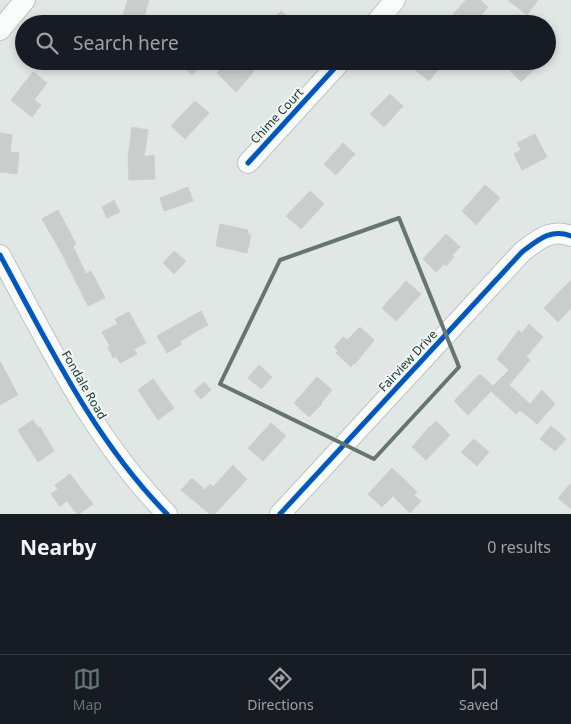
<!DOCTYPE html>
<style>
:root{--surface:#171b24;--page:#20242c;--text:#f1f3f6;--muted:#9ea1a6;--line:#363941;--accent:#657573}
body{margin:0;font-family:"Noto Sans",sans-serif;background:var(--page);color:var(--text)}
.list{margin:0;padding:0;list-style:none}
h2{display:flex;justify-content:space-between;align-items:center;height:65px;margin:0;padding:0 20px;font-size:21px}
h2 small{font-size:16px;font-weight:400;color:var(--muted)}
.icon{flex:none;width:28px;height:28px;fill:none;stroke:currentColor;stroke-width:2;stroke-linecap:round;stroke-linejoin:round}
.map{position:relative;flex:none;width:571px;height:514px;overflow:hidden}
.search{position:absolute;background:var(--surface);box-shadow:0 2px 8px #0003;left:15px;right:15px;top:15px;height:55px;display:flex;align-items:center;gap:12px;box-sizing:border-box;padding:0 18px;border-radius:28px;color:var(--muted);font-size:19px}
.sheet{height:140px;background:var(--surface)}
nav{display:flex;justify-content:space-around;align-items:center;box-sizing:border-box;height:70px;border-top:1px solid var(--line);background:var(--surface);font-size:14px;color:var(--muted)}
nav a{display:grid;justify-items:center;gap:2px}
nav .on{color:var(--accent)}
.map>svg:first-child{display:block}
.building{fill:#c9cecd;stroke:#cad0ce}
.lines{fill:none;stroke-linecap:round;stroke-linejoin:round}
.minor-casing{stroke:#bec4c2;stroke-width:22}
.minor{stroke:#fafbfb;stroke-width:20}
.cycleway-casing{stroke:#eff6f4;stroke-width:8}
.cycleway{stroke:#0057b8;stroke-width:5}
.marked{fill:none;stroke:#657573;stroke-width:4;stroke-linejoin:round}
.labels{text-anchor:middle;stroke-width:4;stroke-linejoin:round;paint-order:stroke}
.street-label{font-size:12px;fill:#223835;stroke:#eff6f4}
</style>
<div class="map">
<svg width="571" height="514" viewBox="0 0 571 514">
<rect width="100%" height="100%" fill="#e1e7e5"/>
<path class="building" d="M 128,0 L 149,0 L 142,24 L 120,24 Z
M 466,0 L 480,0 L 488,7 L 474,24 L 458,24 L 451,17 Z
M 508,0 L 538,0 L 527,15 Z
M 281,11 L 296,24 L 269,24 Z
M 177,61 L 205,61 L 192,75 Z
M 239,61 L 244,61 L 254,71 L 236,92 L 217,73 L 226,63 L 232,68 Z
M 404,61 L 428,61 L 438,70 L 429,81 Z
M 501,61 L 527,61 L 534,69 L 521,82 Z
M 33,72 L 47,83 L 34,100 L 41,105 L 32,117 L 11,100 Z
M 390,94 L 403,106 L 384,127 L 370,114 Z
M 195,101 L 209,113 L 185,139 L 171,126 Z
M 132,127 L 148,130 L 144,157 L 154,155 L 155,179 L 129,180 L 128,158 Z
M 0,133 L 12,135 L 10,152 L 19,153 L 17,174 L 0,172 Z
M 535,134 L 547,157 L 522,170 L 514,154 L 521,150 L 517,143 Z
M 343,143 L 355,154 L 336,175 L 324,164 Z
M 485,185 L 500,198 L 476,225 L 462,211 Z
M 188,187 L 193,201 L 164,211 L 160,198 Z
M 310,191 L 324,204 L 301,229 L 286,216 Z
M 114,200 L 120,212 L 107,218 L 102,207 Z
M 58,210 L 76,244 L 73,246 L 86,274 L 91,271 L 105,298 L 88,306 L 61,252 L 42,219 Z
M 220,224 L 248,230 L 248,234 L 251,235 L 247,253 L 216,246 Z
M 446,234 L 460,247 L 452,255 L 454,257 L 446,266 L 444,264 L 436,272 L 423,259 Z
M 174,251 L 186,261 L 174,274 L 163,263 Z
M 571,280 L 571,308 L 558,322 L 544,308 Z
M 406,281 L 421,294 L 396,321 L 382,308 Z
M 201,311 L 208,325 L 180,341 L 182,344 L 167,353 L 157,336 Z
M 129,312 L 146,343 L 134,349 L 137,354 L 120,363 L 116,356 L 113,358 L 108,347 L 110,346 L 102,332 L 118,324 L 115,319 Z
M 529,324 L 543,337 L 526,357 L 530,360 L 509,385 L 530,404 L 542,390 L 555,404 L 537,424 L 520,410 L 516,414 L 491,391 L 468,415 L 454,401 L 480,374 L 493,386 L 509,370 L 497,359 L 519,330 L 522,333 Z
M 360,327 L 374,340 L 355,364 L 354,363 L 351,367 L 336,353 L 338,351 L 334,347 L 343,337 L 347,340 Z
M 0,361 L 18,395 L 0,405 Z
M 259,365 L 272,377 L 261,389 L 248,378 Z
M 317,377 L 332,390 L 321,403 L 322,404 L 309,417 L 294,403 Z
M 153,379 L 174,408 L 158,420 L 138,390 Z
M 204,382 L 211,390 L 201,399 L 194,391 Z
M 33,420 L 38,428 L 40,427 L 54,451 L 38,462 L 18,430 Z
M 436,421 L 450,435 L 426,460 L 412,447 L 430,426 L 431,427 Z
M 271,423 L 286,436 L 263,461 L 248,448 Z
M 551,426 L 566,439 L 555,451 L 540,439 Z
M 474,439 L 489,452 L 477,466 L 461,452 Z
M 233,465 L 247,479 L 215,514 L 210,514 L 181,490 L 192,478 L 205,490 L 210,484 L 213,487 Z
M 392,468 L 417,492 L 414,495 L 421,501 L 410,513 L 393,496 L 382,507 L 368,494 Z
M 70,474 L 93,504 L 79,514 L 77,514 L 67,501 L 60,506 L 51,494 L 58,489 L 55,485 Z
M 571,483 L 571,509 L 558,498 Z"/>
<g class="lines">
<g class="minor-casing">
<path id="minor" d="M 375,24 L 395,0
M 0,30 L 25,0
M 248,163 L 341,61
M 0,255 C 49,345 94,440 167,514
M 280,514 L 522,252 C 538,240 551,228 571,236"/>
</g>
<use href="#minor" class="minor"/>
<g class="cycleway-casing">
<path id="cycleway" d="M 248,163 L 341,61
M 0,255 C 49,345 94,440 167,514
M 280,514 L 522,252 C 538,240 551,228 571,236"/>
</g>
<use href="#cycleway" class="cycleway"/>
</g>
<path class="marked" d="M 399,218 L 459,367 L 374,459 L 220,384 L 280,260 Z"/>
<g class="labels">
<g class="street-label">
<text transform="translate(277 116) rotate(-47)" y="4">Chime Court</text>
<text transform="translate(408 361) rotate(-47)" y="4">Fairview Drive</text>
<text transform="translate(84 385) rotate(60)" y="4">Fondale Road</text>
</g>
</g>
</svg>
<div class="search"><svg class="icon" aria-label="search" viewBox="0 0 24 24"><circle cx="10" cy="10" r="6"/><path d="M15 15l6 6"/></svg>Search here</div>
</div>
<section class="sheet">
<h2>Nearby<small>0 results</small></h2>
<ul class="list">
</ul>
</section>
<nav>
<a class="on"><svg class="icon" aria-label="map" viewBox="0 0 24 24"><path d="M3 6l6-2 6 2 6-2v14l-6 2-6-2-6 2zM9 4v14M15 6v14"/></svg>Map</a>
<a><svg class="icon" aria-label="directions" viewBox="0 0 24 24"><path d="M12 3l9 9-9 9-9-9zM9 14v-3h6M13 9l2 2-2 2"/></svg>Directions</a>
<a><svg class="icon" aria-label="saved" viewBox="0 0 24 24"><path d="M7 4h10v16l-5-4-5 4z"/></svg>Saved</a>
</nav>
